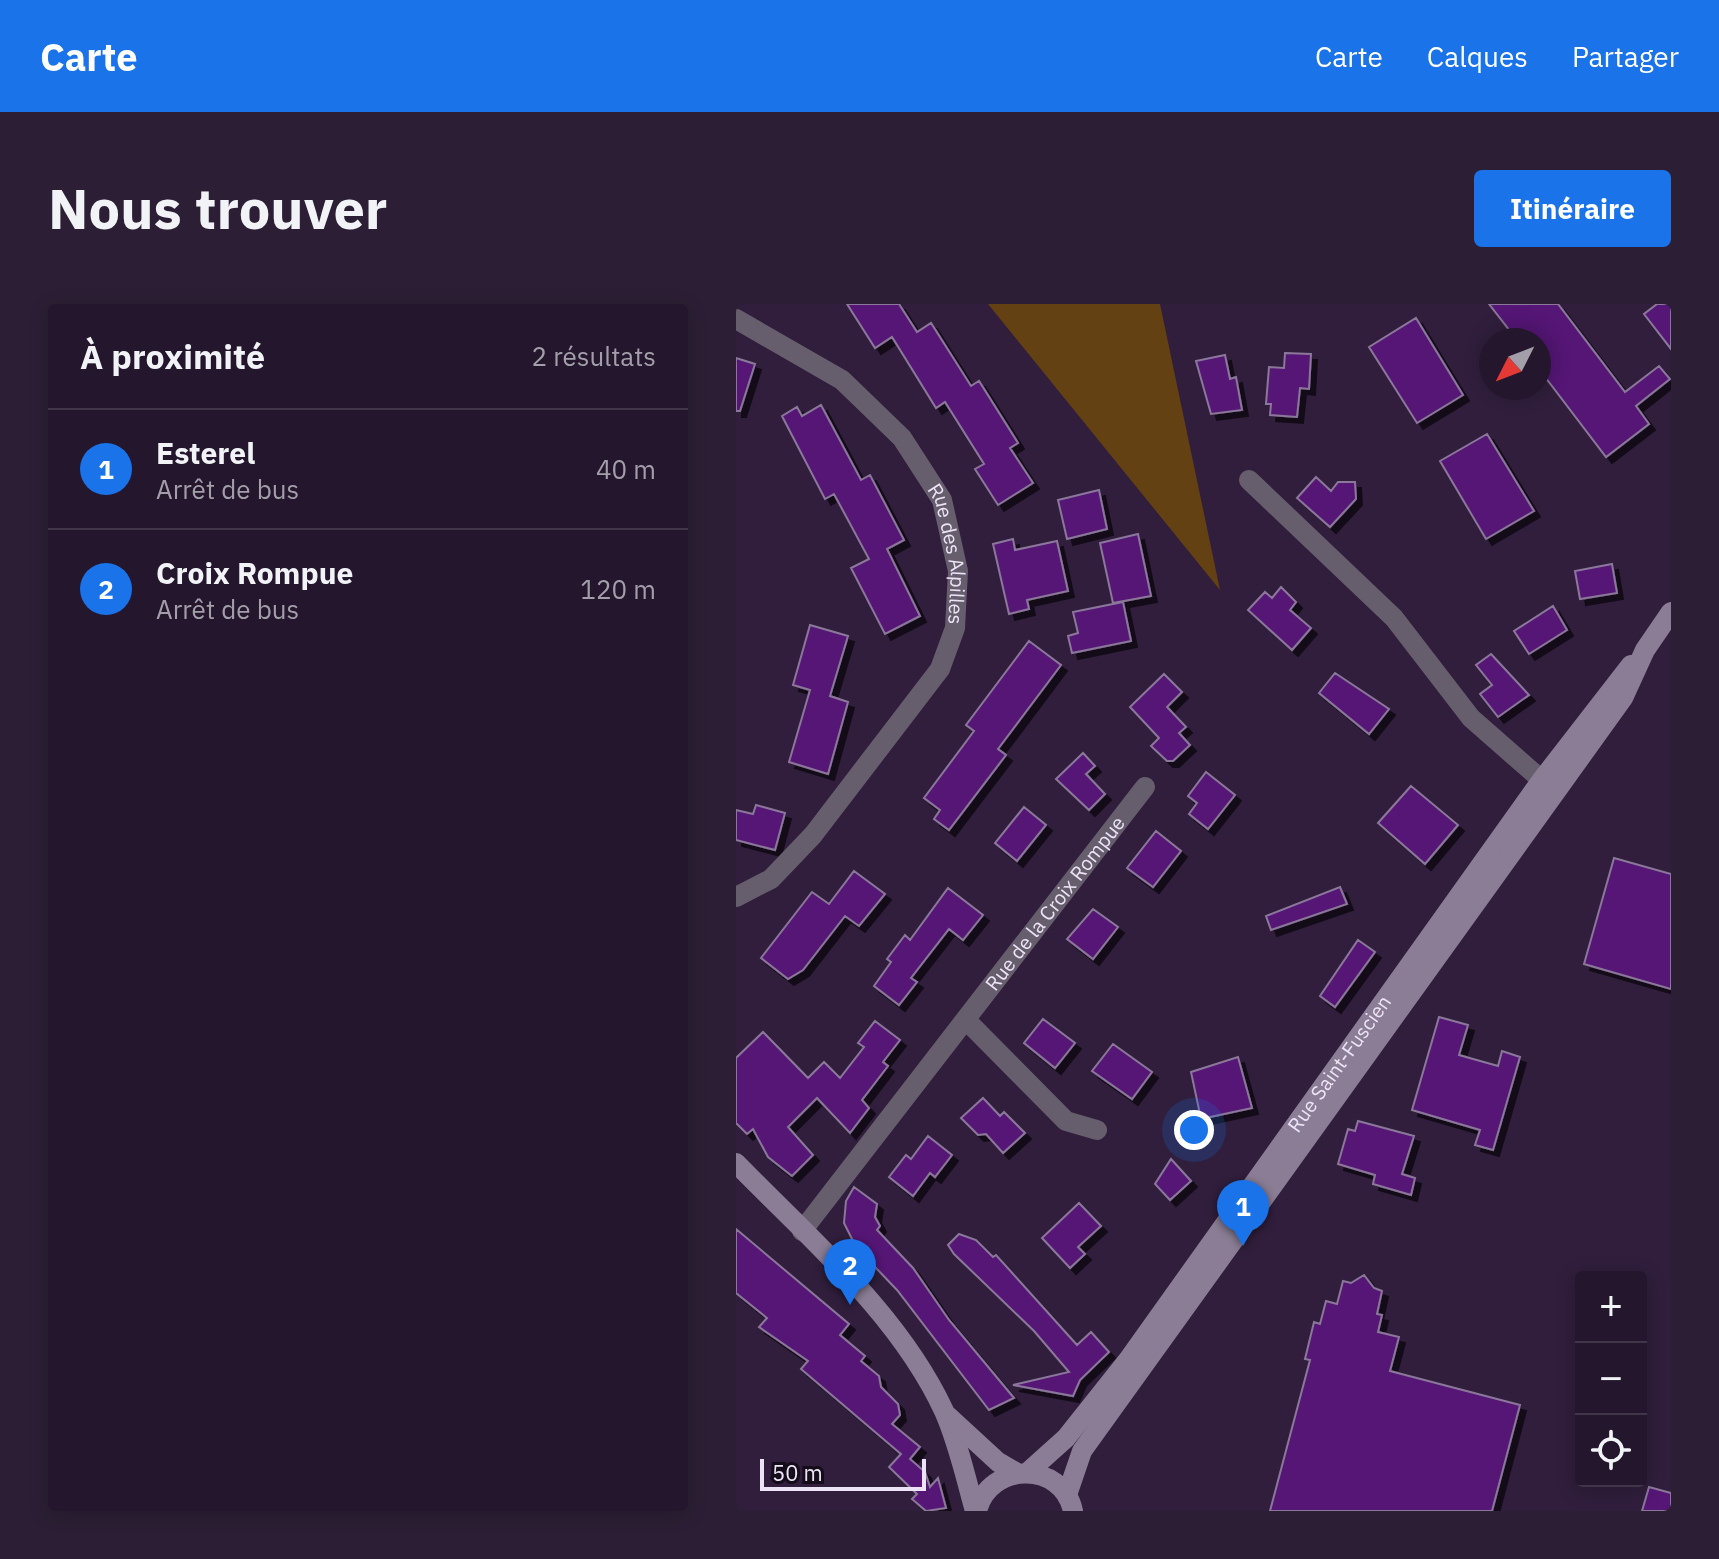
<!DOCTYPE html>
<html lang="fr">
<meta charset="utf-8">
<style>
:root{--surface:#24162d;--page:#2c1f35;--text:#f1f3f6;--muted:#a39faa;--line:#413549;--accent:#1a73e8}
body{margin:0;font-family:"IBM Plex Sans",sans-serif;background:var(--page);color:var(--text)}
.controls{position:absolute;right:24px;bottom:24px;display:grid;overflow:hidden;border-radius:8px;box-shadow:0 4px 20px #0003}
.controls button{width:72px;height:72px;display:grid;place-items:center;padding:0;border:0;border-bottom:2px solid var(--line);background:var(--surface);color:var(--text);font:40px sans-serif}
.compass{position:absolute;left:743px;top:24px;width:72px;height:72px;border-radius:50%;background:var(--surface);box-shadow:0 4px 20px #0003;rotate:228deg}
.scale{position:absolute;left:24px;bottom:20px;width:166px;box-sizing:border-box;padding-left:8px;border:4px solid #ede3f6;border-top:0;font-size:22px;line-height:28px;white-space:nowrap;color:#ede3f6;-webkit-text-stroke:6px #140c19;paint-order:stroke}
.you{position:absolute;left:458px;top:826px;width:28px;height:28px;margin:-20px;border:6px solid #fff;border-radius:50%;background:#1a73e8;box-shadow:0 0 0 12px #1a73e833}
.badge{display:grid;place-items:center;width:52px;height:52px;border-radius:50%;background:var(--accent);color:#fff;font-size:26px;font-weight:700}
.pin{position:absolute;translate:-50% -66px;filter:drop-shadow(0 2px 4px #0008)}
.pin::after{content:'';position:absolute;top:42px;width:28px;height:24px;background:inherit;clip-path:polygon(0 0,100% 0,50% 100%)}
.list{margin:0;padding:0;list-style:none}
h2{display:flex;justify-content:space-between;align-items:center;height:104px;margin:0;padding:0 32px;font-size:34px}
h2 small{font-size:26px;font-weight:400;color:var(--muted)}
.list li{display:grid;grid-template-columns:52px 1fr auto;gap:24px;align-items:center;box-sizing:border-box;height:120px;padding:0 32px;border-top:2px solid var(--line)}
.list b{display:block;font-size:30px;white-space:nowrap}
.list p{margin:0;font-size:26px;white-space:nowrap;color:var(--muted)}
.list em{font-size:26px;font-style:normal;color:var(--muted)}
.icon{flex:none;width:44px;height:44px;fill:none;stroke:currentColor;stroke-width:2;stroke-linecap:round;stroke-linejoin:round}
.map{position:relative;flex:none;width:935px;height:1207px;overflow:hidden;border-radius:8px}
header{display:flex;align-items:center;gap:48px;box-sizing:border-box;height:112px;padding:0 40px;background:var(--accent);color:#fff}
header strong{font-size:38px}
nav{display:flex;gap:44px;margin-inline-start:auto;font-size:28px}
.intro{display:flex;align-items:center;justify-content:space-between;box-sizing:border-box;height:192px;padding:0 48px}
h1{margin:0;font-size:56px}
.button{padding:20px 36px;border-radius:8px;background:var(--accent);color:#fff;font-size:28px;font-weight:700}
main{display:flex;gap:48px;padding:0 48px}
aside{flex:1;background:var(--surface);border-radius:8px;box-shadow:0 4px 20px #0003}
.map>svg:first-child{display:block}
.green{fill:#644112}
.building{fill:#541876;stroke:#8b779a;stroke-width:2;filter:url(#shadow)}
.lines{fill:none;stroke-linecap:round;stroke-linejoin:round}
.street{stroke:#665e6d;stroke-width:20}
.secondary{stroke:#8a7d95;stroke-width:20}
.labels{text-anchor:middle;stroke-width:6;stroke-linejoin:round;paint-order:stroke}
.street-label{font-size:20px;fill:#ede3f6;stroke:#140c19}
</style>
<header>
<strong>Carte</strong>
<nav><a>Carte</a><a>Calques</a><a>Partager</a></nav>
</header>
<div class="intro"><h1>Nous trouver</h1><a class="button">Itinéraire</a></div>
<main>
<aside>
<h2>À proximité<small>2 résultats</small></h2>
<ul class="list">
<li><span class="badge">1</span><div><b>Esterel</b><p>Arrêt de bus</p></div><em>40 m</em></li>
<li><span class="badge">2</span><div><b>Croix Rompue</b><p>Arrêt de bus</p></div><em>120 m</em></li>
</ul>
</aside>
<div class="map">
<svg width="935" height="1207" viewBox="0 0 935 1207">
<defs>
<filter id="shadow"><feDropShadow dx="6" dy="6" stdDeviation="0" flood-color="#0009"/></filter>
</defs>
<rect width="100%" height="100%" fill="#301e3c"/>
<path class="green" d="M 252,0 L 424,0 L 484,286 Z"/>
<path class="building" d="M 111,0 L 163,0 L 181,28 L 195,19 L 235,82 L 243,77 L 282,139 L 274,144 L 297,179 L 262,201 L 239,165 L 248,160 L 209,98 L 200,104 L 156,33 L 139,44 Z
M 753,0 L 822,0 L 889,88 L 923,62 L 934,75 L 900,102 L 913,120 L 870,153 L 803,65 L 803,36 L 781,36 Z
M 921,0 L 935,0 L 935,45 L 908,10 Z
M 680,14 L 727,91 L 681,119 L 633,43 Z
M 549,49 L 575,50 L 573,85 L 564,84 L 561,113 L 534,111 L 535,100 L 530,100 L 533,63 L 548,64 Z
M 489,51 L 494,75 L 500,73 L 506,106 L 475,110 L 460,57 Z
M 0,54 L 19,60 L 4,107 L 0,107 Z
M 85,101 L 125,176 L 134,171 L 168,236 L 151,245 L 184,312 L 149,330 L 115,264 L 133,255 L 98,190 L 89,195 L 46,112 L 61,103 L 66,112 Z
M 751,130 L 798,207 L 750,235 L 704,157 Z
M 580,173 L 595,187 L 602,178 L 619,178 L 620,195 L 594,223 L 561,194 Z
M 363,186 L 371,225 L 331,235 L 322,196 Z
M 402,230 L 415,292 L 377,299 L 364,239 Z
M 277,235 L 279,246 L 321,237 L 332,287 L 291,296 L 293,305 L 273,310 L 257,240 Z
M 876,260 L 881,289 L 844,295 L 839,267 Z
M 545,283 L 560,298 L 554,306 L 575,324 L 556,346 L 512,306 L 529,288 L 536,294 Z
M 387,298 L 395,337 L 336,349 L 332,332 L 342,329 L 337,308 Z
M 817,302 L 831,326 L 793,350 L 778,327 Z
M 74,321 L 112,332 L 94,392 L 112,398 L 92,470 L 53,458 L 74,386 L 57,381 Z
M 293,337 L 325,361 L 262,445 L 270,451 L 213,526 L 198,515 L 204,506 L 188,494 L 238,427 L 230,421 Z
M 755,350 L 793,391 L 762,413 L 744,390 L 756,381 L 740,361 Z
M 599,369 L 653,405 L 633,430 L 583,389 Z
M 428,370 L 446,388 L 431,403 L 450,423 L 443,429 L 454,441 L 437,457 L 431,457 L 415,442 L 423,434 L 394,403 Z
M 347,449 L 359,462 L 350,470 L 369,490 L 353,506 L 320,475 Z
M 470,468 L 499,491 L 472,525 L 453,510 L 461,499 L 452,492 Z
M 675,482 L 722,521 L 689,560 L 642,519 Z
M 20,501 L 49,509 L 39,546 L 0,536 L 0,506 L 17,510 Z
M 288,503 L 310,521 L 281,557 L 259,539 Z
M 420,527 L 445,547 L 417,583 L 391,564 Z
M 878,554 L 935,570 L 935,685 L 848,660 Z
M 118,567 L 149,590 L 123,622 L 109,612 L 67,666 L 52,675 L 25,654 L 76,588 L 93,600 Z
M 604,583 L 611,600 L 535,626 L 530,612 Z
M 212,584 L 247,611 L 227,636 L 213,625 L 175,674 L 181,678 L 163,701 L 138,682 L 155,658 L 151,655 L 169,631 L 174,636 Z
M 357,605 L 382,623 L 357,655 L 331,635 Z
M 622,636 L 639,648 L 599,703 L 584,692 Z
M 703,713 L 732,721 L 723,751 L 762,762 L 766,747 L 784,753 L 757,846 L 739,841 L 744,826 L 676,806 Z
M 307,715 L 339,739 L 319,764 L 288,739 Z
M 139,717 L 164,736 L 147,758 L 152,762 L 126,796 L 133,804 L 114,829 L 81,794 L 52,823 L 77,851 L 56,872 L 32,853 L 17,825 L 11,830 L 0,819 L 0,754 L 27,728 L 72,774 L 88,758 L 104,774 L 128,743 L 122,739 Z
M 377,740 L 416,768 L 396,795 L 356,767 Z
M 502,753 L 516,804 L 465,815 L 455,768 Z
M 247,794 L 264,812 L 268,808 L 289,829 L 267,849 L 250,830 L 242,831 L 225,814 Z
M 622,817 L 678,832 L 666,870 L 679,874 L 675,891 L 637,880 L 639,871 L 602,860 L 612,825 L 619,827 Z
M 192,832 L 216,851 L 199,873 L 194,869 L 177,892 L 153,873 L 170,851 L 175,855 Z
M 435,855 L 455,877 L 434,896 L 419,880 Z
M 118,883 L 141,900 L 139,913 L 144,922 L 141,926 L 177,964 L 213,1016 L 278,1094 L 253,1106 L 161,986 L 120,943 L 108,919 L 110,897 Z
M 343,899 L 365,922 L 342,943 L 349,950 L 334,964 L 306,934 Z
M 0,925 L 113,1020 L 104,1031 L 129,1052 L 125,1057 L 143,1072 L 145,1083 L 162,1100 L 164,1111 L 156,1120 L 184,1143 L 174,1155 L 189,1168 L 194,1183 L 202,1174 L 210,1204 L 190,1207 L 176,1195 L 181,1190 L 153,1163 L 165,1150 L 65,1065 L 72,1057 L 23,1023 L 31,1014 L 0,989 Z
M 223,930 L 240,936 L 257,953 L 260,951 L 341,1041 L 355,1028 L 373,1048 L 344,1076 L 337,1092 L 277,1081 L 333,1068 L 298,1027 L 218,950 L 212,941 Z
M 628,971 L 638,984 L 646,987 L 641,1010 L 646,1011 L 642,1028 L 663,1033 L 654,1067 L 784,1101 L 756,1207 L 534,1207 L 574,1056 L 569,1055 L 578,1018 L 584,1020 L 590,997 L 601,1000 L 607,977 L 615,979 Z
M 913,1183 L 935,1189 L 935,1207 L 906,1207 Z"/>
<g class="lines">
<g class="street">
<path id="s1" d="M 0,15 L 106,76 L 166,134 L 206,196 L 222,267 L 219,324 L 204,365 L 77,531 L 35,575 L 0,593"/>
<path d="M 513,176 L 658,314 L 735,414 L 817,486"/>
<path d="M 230,716 L 330,817 L 361,826"/>
<path id="s2" d="M 66,927 L 409,483"/>
</g>
<g class="secondary">
<path d="M 0,859 C 74,935 163,1010 208,1107 C 222,1138 230,1175 239,1207"/>
<path d="M 212,1112 L 262,1158 L 281,1169"/>
<path id="s3" d="M 291,1169 L 330,1134 L 392,1056 L 805,477 L 895,361"/>
<path d="M 331,1191 L 346,1147 L 887,394 L 909,346 L 935,308"/>
<path d="M 241,1207 C 253,1158 326,1156 337,1207"/>
</g>
</g>
<g class="labels">
<g class="street-label">
<text dy="7" stroke="none"><textPath href="#s1" startOffset="334">Rue des Alpilles</textPath></text>
<text dy="7" stroke="none"><textPath href="#s2" startOffset="414">Rue de la Croix Rompue</textPath></text>
<text dy="7" stroke="none"><textPath href="#s3" startOffset="516">Rue Saint-Fuscien</textPath></text>
</g>
</g>
</svg>
<div class="controls">
<button>+</button>
<button>−</button>
<button><svg class="icon" aria-label="locate" viewBox="0 0 24 24"><circle cx="12" cy="12" r="6"/><path d="M12 2v4M12 18v4M2 12h4M18 12h4"/></svg></button>
</div>
<svg class="compass" viewBox="-18 -18 36 36"><path d="M0-13l5 13h-10z" fill="#e53935"/><path d="M0 13l5-13h-10z" fill="#a39faa"/></svg>
<div class="scale">50 m</div>
<div class="you"></div>
<div class="pin badge" style="left:507px;top:942px">1</div>
<div class="pin badge" style="left:114px;top:1001px">2</div>
</div>
</main>
